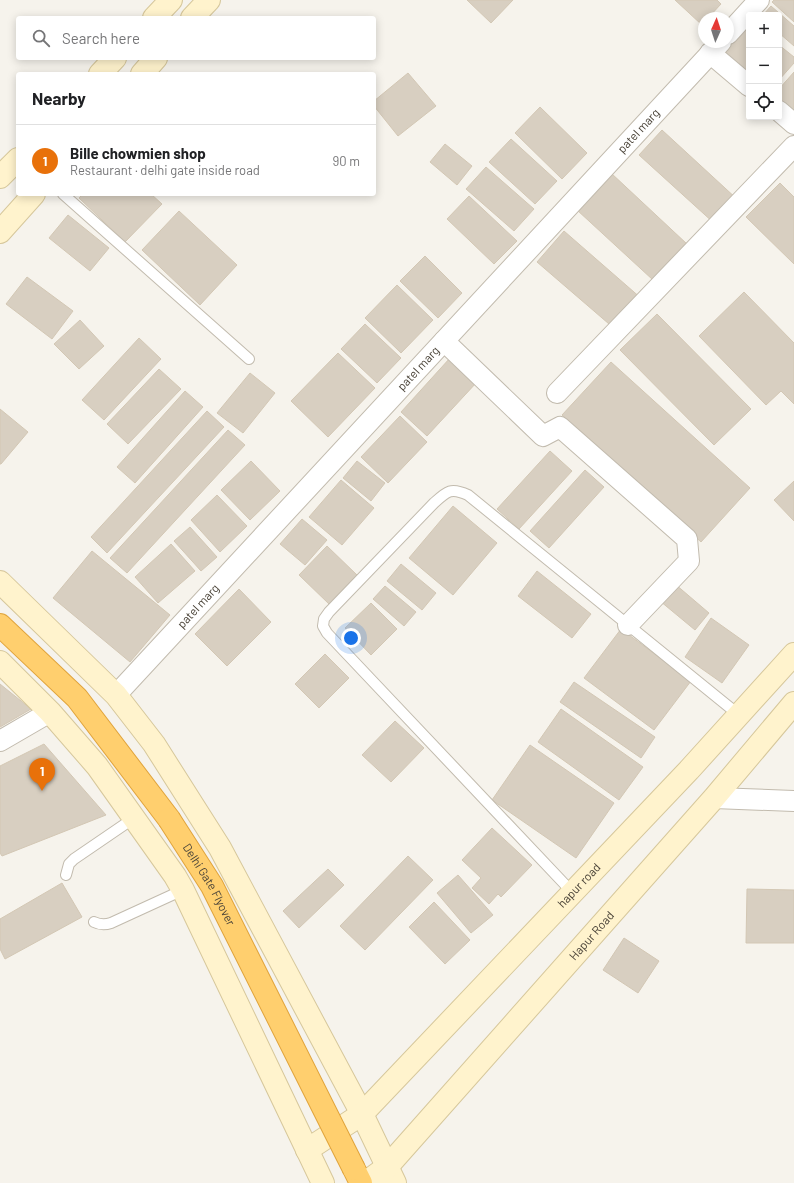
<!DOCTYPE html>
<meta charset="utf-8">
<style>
:root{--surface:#fff;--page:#f6f6f6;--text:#202124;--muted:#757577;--line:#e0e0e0;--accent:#fc3f1d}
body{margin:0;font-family:Barlow,sans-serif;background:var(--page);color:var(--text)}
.controls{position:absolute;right:12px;top:12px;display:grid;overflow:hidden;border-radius:4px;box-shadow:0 2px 10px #0003}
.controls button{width:36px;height:36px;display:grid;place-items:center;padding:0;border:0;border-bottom:1px solid var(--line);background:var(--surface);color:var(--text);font:20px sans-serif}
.compass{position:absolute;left:698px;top:12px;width:36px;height:36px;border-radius:50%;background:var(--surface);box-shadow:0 2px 10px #0003;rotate:3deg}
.you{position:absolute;left:351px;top:638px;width:14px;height:14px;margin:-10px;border:3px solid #fff;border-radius:50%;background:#1a73e8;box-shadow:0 0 0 6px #1a73e833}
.badge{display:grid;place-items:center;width:26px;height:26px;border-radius:50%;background:var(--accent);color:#fff;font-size:13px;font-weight:700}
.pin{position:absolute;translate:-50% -33px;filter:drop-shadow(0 1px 2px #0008)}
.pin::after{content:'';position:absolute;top:21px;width:14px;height:12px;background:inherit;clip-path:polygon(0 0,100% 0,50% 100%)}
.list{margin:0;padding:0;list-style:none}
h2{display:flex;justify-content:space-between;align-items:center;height:52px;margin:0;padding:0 16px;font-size:17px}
h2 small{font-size:13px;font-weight:400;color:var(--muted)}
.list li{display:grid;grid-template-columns:26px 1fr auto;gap:12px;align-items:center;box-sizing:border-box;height:72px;padding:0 16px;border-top:1px solid var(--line)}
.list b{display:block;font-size:15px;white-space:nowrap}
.list p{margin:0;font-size:13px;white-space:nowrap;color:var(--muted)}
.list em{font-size:13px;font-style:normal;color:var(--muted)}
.icon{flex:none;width:22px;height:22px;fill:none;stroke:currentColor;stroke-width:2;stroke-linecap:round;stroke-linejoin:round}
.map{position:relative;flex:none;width:794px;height:1183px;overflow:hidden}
.search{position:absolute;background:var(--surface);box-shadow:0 2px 10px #0003;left:16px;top:16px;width:360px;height:44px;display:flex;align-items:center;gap:10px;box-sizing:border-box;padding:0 14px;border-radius:4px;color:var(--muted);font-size:15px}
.panel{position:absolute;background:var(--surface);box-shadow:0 2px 10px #0003;left:16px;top:72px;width:360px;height:124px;border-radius:4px}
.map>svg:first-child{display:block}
.building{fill:#d8cfc1;stroke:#d3c7b4}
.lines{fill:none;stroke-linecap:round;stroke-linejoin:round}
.lane-casing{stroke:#c2bbae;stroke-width:12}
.street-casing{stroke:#c2bbae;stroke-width:22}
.secondary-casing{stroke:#d6c79b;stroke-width:24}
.highway-casing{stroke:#e0a43c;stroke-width:24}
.lane{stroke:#fff;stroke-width:10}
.street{stroke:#fff;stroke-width:20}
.secondary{stroke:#fff3cd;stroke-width:22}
.highway{stroke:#ffcf6e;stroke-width:22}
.highway-bridge-casing{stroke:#e0a43c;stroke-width:24;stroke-linecap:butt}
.highway-bridge{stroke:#ffcf6e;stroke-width:22}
.labels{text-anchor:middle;stroke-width:3;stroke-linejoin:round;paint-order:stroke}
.street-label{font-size:12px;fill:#4b4439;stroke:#fff}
</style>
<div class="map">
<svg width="794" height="1183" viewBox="0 0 794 1183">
<rect width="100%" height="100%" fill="#f6f3ec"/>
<path class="building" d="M 467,0 L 513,0 L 491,23 Z
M 675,0 L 717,0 L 721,4 L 708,18 L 704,18 L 704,23 L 702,25 Z
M 774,0 L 794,0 L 794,22 L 772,2 Z
M 771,6 L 794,26 L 794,46 L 779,33 L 779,15 L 763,15 Z
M 749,20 L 749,79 L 718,53 Z
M 779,45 L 794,57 L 794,63 L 779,80 Z
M 794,72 L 794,113 L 779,99 L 779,89 Z
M 408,73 L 436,106 L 398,136 L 374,106 L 374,101 Z
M 540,107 L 587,153 L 562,179 L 515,133 Z
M 662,130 L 738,200 L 715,224 L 639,155 Z
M 511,139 L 557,181 L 535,204 L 489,162 Z
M 445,144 L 472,166 L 457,185 L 430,162 Z
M 486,167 L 534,209 L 514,231 L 466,189 Z
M 611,173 L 687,244 L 653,280 L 577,210 Z
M 780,183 L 794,197 L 794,264 L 746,217 Z
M 83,194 L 151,194 L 162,204 L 125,242 L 79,198 Z
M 469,196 L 517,241 L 494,264 L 447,219 Z
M 179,211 L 237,265 L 200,305 L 142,250 Z
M 68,215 L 109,248 L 90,271 L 49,238 Z
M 564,231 L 642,299 L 616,330 L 537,262 Z
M 425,256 L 462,293 L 438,318 L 400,281 Z
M 27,277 L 73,311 L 52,339 L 6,304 Z
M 397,285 L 433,320 L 401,353 L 365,318 Z
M 744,292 L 794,343 L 794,404 L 781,391 L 766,405 L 699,336 Z
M 657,314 L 751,409 L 714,445 L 620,350 Z
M 80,320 L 104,346 L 79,369 L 54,344 Z
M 365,324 L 401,358 L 377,383 L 341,349 Z
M 139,338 L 161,359 L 104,420 L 82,400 Z
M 338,353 L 375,388 L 328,437 L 291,401 Z
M 450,358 L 477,382 L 427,436 L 401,412 Z
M 611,362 L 750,488 L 701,542 L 562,415 Z
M 159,369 L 181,389 L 128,444 L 107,424 Z
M 250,373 L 275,393 L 243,433 L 217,413 Z
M 185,391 L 203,407 L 135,483 L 117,467 Z
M 0,409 L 28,432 L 1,464 L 0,464 Z
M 207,411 L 224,427 L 107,553 L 91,537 Z
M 400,416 L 427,442 L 388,483 L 361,457 Z
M 228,430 L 245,445 L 127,573 L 110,558 Z
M 550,451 L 572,471 L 519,529 L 497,509 Z
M 251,461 L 280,491 L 250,520 L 221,490 Z
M 357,461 L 385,483 L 371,501 L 343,478 Z
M 585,470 L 604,487 L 549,548 L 530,531 Z
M 341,480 L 374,508 L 342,545 L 309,517 Z
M 794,481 L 794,521 L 774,500 Z
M 217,495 L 247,526 L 220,552 L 191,520 Z
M 453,506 L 497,543 L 453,595 L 409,558 Z
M 302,519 L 327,540 L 305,565 L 280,544 Z
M 190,527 L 217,557 L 201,571 L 174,541 Z
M 171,544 L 195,571 L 158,603 L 135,577 Z
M 327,546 L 357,575 L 329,604 L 299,575 Z
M 92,551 L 170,615 L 130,662 L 53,598 Z
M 401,564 L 436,593 L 422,610 L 387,581 Z
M 537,571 L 591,614 L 572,638 L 518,596 Z
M 675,584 L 709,613 L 695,630 L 660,601 Z
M 385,586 L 416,612 L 404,626 L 373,599 Z
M 239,589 L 271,622 L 227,666 L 195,634 Z
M 371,603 L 397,629 L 371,655 L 345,628 Z
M 711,618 L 749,645 L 722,683 L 685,657 Z
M 621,629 L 691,681 L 654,730 L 584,678 Z
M 325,654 L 349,678 L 319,708 L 295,684 Z
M 574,682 L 655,737 L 641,758 L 560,702 Z
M 0,684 L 31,709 L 0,727 Z
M 561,709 L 643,767 L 619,800 L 538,742 Z
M 395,721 L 424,748 L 391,782 L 362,755 Z
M 44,744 L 106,815 L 2,856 L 0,853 L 0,766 Z
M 530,745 L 614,803 L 576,858 L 492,800 Z
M 492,828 L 532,865 L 501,897 L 498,894 L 489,904 L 472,888 L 481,878 L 462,860 Z
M 408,856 L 433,880 L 365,950 L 340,926 Z
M 328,869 L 344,885 L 299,928 L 283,911 Z
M 458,875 L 493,915 L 471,933 L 437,893 Z
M 62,883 L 82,917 L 5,959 L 0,949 L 0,919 Z
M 747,889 L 794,890 L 794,943 L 746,943 Z
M 434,902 L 470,940 L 445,964 L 409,927 Z
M 624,938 L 659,961 L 638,993 L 603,970 Z"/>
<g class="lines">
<g class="lane-casing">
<path id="lane" d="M 63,194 L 249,359
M 66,875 L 69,864 L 74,859 L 134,818
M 573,893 L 327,633 L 323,626 L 324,619 L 329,612 L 434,503 C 447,491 451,487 468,495 L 739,715
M 94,922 C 100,925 105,925 111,923 L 183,890"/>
</g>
<g class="street-casing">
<g id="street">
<path d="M 728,34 L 759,0"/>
<path d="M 710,53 L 749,86"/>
<path d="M 779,111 L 794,124"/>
<path d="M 444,341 L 543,436 L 560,427 L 687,539 L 689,561 L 628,625"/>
<path d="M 557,393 L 794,146"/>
<path id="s1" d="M 116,695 L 721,42"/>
<path d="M 0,741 L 50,712"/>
<path d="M 714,798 L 794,801"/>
</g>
</g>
<g class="secondary-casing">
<g id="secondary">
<path d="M 154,18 L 171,0"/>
<path d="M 192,18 L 209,0"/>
<path d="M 100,74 L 115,58"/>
<path d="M 142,74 L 156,58"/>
<path d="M 0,177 L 18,159"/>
<path d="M 0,232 L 34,194"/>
<path d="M 0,582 L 116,695 L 154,744 L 220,848 L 362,1114 L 395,1183"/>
<path d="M 0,662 L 50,712 L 97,766 L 175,876 L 183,890 L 323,1183"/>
<path id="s2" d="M 307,1150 L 362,1114 L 689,770 L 794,654"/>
<path id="s3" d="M 365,1183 L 387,1167 L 714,798 L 794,703"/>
</g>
</g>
<g class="highway-casing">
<path id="highway" d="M 0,625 L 77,698 L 169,819
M 354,1169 L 361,1183"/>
</g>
<use href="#lane" class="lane"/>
<use href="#street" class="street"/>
<use href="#secondary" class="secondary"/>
<use href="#highway" class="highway"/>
<g class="highway-bridge-casing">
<g id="highway-bridge">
<path id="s4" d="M 169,819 L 212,886 L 354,1169"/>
</g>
</g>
<use href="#highway-bridge" class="highway-bridge"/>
</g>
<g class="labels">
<g class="street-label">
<text dy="4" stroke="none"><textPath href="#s1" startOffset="769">patel marg</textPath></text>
<text dy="4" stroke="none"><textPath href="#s1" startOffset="445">patel marg</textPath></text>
<text dy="4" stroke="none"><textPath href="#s1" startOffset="121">patel marg</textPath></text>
<text dy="4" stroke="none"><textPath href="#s4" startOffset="77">Delhi Gate Flyover</textPath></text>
<text dy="4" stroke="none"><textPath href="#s2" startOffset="381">hapur road</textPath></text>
<text dy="4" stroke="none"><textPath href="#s3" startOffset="336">Hapur Road</textPath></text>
</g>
</g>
</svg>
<div class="controls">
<button>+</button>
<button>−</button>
<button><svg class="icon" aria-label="locate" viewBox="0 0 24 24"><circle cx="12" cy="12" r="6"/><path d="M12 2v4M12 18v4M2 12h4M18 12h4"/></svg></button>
</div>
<svg class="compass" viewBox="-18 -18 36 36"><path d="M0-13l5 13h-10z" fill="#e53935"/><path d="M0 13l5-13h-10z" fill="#757577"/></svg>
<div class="you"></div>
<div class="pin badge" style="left:42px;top:791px;background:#e8710a">1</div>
<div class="search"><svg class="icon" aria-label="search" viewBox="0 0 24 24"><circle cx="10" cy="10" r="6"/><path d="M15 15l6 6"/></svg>Search here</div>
<section class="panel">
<h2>Nearby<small></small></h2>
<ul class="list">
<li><span class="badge" style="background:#e8710a">1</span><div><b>Bille chowmien shop</b><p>Restaurant · delhi gate inside road</p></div><em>90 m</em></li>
</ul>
</section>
</div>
